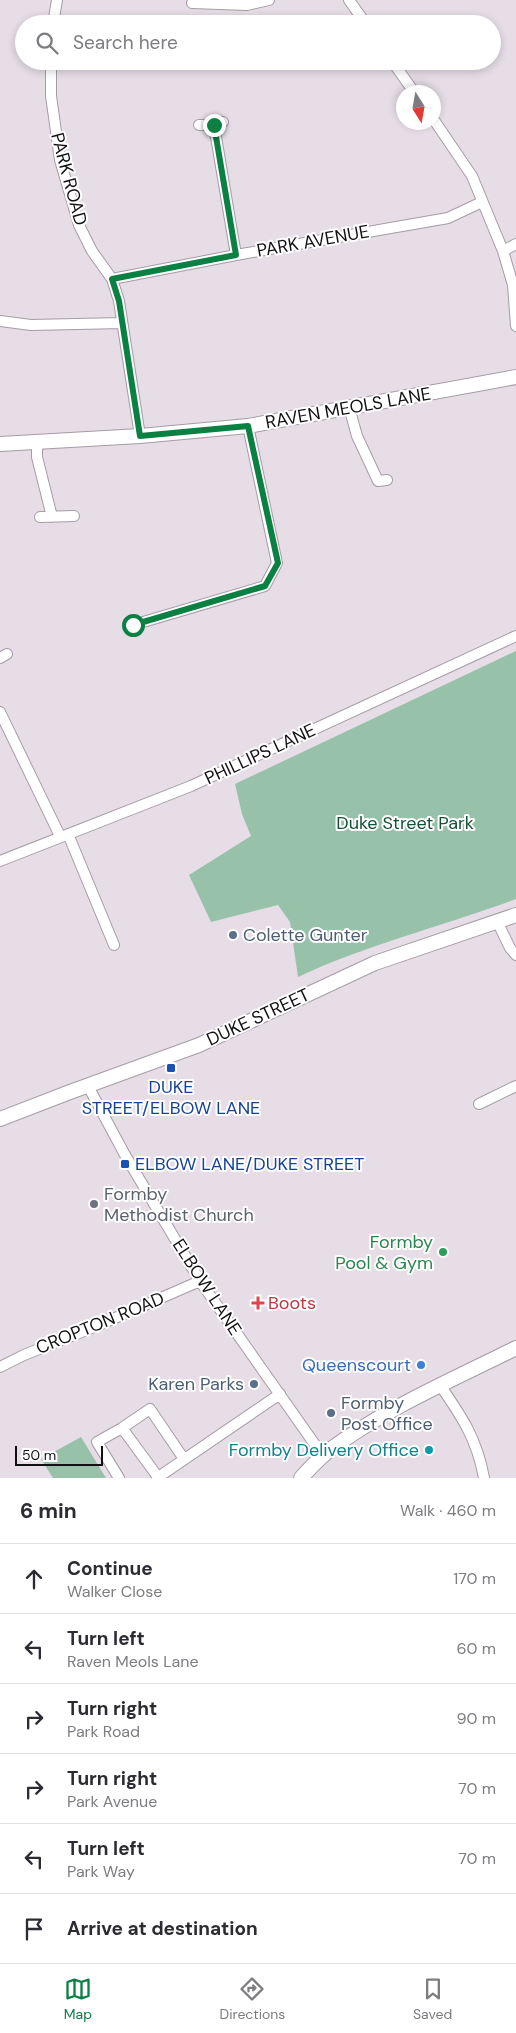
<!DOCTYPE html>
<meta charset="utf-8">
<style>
:root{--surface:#fff;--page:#f2f2f3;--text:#2b2b33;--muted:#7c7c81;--line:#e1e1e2;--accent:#0b8043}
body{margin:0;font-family:"DM Sans",sans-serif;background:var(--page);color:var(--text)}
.compass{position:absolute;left:396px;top:85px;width:45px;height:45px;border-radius:50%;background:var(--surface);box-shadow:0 2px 8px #0003;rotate:169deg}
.scale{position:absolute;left:15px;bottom:12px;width:88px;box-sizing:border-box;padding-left:5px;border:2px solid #131013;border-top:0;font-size:14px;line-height:18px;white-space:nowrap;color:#131013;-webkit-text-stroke:4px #fff;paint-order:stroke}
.stop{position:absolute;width:15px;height:15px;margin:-11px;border:4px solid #0b8043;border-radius:50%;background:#fff}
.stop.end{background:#0b8043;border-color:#fff;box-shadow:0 1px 5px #0008}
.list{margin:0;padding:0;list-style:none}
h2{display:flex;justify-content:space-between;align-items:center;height:65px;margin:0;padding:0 20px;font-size:21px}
h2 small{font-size:16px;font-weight:400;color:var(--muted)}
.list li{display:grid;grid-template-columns:32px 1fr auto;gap:15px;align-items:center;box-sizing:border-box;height:70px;padding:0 20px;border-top:1px solid var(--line)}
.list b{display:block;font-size:19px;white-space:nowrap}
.list p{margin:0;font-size:16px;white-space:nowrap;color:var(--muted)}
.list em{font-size:16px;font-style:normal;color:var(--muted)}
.icon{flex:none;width:28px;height:28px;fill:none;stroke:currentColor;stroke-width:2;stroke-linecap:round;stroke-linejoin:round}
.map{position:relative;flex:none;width:516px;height:1478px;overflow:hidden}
.search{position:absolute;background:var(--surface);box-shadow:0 2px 8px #0003;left:15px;right:15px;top:15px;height:55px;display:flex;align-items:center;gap:12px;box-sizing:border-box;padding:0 18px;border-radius:28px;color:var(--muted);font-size:19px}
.sheet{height:485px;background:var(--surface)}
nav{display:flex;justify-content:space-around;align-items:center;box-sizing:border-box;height:70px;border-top:1px solid var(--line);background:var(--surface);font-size:14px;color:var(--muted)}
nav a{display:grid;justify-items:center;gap:2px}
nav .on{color:var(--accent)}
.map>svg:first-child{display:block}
.green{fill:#97c2a9}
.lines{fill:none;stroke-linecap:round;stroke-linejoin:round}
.street-casing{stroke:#a59ca5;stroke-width:12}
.secondary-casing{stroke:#a59ca5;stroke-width:16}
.street{stroke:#fff;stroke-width:10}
.secondary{stroke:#fff;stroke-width:14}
.route{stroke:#0b8043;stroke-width:6}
.service-dot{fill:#5c6f8a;stroke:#fff;stroke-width:2}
.transit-dot{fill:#1a4fb4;stroke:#fff;stroke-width:2}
.worship-dot{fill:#6b7280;stroke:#fff;stroke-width:2}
.leisure-dot{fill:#2e9e5b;stroke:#fff;stroke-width:2}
.health-dot{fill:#e0444e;stroke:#fff;stroke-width:2}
.shop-dot{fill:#3f7fe0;stroke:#fff;stroke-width:2}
.culture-dot{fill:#0f9aa8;stroke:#fff;stroke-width:2}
.labels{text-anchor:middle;stroke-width:4;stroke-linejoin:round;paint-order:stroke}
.street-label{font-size:18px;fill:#131013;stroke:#fff}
.park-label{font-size:18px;fill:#135135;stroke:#fff}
.service-label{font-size:18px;fill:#4e5e75;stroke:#fff;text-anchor:start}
.transit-label{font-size:18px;fill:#164399;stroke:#fff}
.worship-label{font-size:18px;fill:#5b616d;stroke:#fff;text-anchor:start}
.leisure-label{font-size:18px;fill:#27864d;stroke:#fff;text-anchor:end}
.health-label{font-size:18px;fill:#be3a42;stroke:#fff;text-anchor:start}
.shop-label{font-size:18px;fill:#366cbe;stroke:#fff;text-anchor:end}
.culture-label{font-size:18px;fill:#0d838f;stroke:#fff;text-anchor:end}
</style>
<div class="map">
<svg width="516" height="1478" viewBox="0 0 516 1478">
<rect width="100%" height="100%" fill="#e6dde6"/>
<path class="green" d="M 516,651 L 516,899 C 444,926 368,944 298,977 L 290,922 L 278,905 L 211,922 L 189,875 L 251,836 L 242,814 L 235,784 Z
M 81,1437 L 106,1478 L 53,1478 L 41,1459 Z"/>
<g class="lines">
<g class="street-casing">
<path id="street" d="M 349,0 L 366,24
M 192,3 L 247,5 L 269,0
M 53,24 L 57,0
M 51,61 L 51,96 L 60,160 L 79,225 L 92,251 L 112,279 L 119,301 L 140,436
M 392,61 L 414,92
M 434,120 L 472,176 L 503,251 L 513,285 L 516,326
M 199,125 L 214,125 L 223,122
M 214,125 L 236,255
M 503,251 L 516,244
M 112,279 L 236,255 L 448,218 L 482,202
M 0,321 L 31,325 L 122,323
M 349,407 L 357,436 L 378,481 L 387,480
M 37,442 L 37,457 L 52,517
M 40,517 L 74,516
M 133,625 L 265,586 L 277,563 L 248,426
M 0,658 L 7,654
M 0,712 L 60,836
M 68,834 L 114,945
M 0,861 L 191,786 L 516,636
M 497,921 L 510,948 L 516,955
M 88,1086 L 125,1155 L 200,1281 L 323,1456
M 479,1104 L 516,1086
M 0,1367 L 24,1355 L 99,1325 L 200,1281
M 440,1385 C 462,1417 477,1439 484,1478
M 122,1428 L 150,1409 L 184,1459
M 119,1478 L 97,1442 L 122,1428 L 158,1477
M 157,1478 L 280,1394"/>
</g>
<g class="secondary-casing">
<path id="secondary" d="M 0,444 L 140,436 L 248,426 L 516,377
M 0,1119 L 70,1092 L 199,1045 L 375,963 L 516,915
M 301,1478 C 310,1468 320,1457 331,1449 C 388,1407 454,1379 516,1348"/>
</g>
<use href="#street" class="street"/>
<use href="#secondary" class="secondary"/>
</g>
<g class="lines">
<path class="route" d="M 133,625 L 265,586 L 278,563 L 248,426 L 140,436 L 119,301 L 112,279 L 236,255 L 214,125"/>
</g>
<g class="service-dot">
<circle cx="233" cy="935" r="5"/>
<circle cx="254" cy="1384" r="5"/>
<circle cx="331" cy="1413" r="5"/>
</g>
<g class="transit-dot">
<rect x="166" y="1063" width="10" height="10" rx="2.5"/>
<rect x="120" y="1159" width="10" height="10" rx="2.5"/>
</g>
<circle class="worship-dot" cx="94" cy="1204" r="5"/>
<circle class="leisure-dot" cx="443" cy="1252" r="5"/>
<path class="health-dot" d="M255.5 1295.5h5v5h5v5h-5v5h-5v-5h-5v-5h5z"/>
<circle class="shop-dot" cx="421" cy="1365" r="5"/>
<circle class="culture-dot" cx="429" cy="1450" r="5"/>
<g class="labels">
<g class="street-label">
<text transform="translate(69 179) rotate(75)" y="6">PARK ROAD</text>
<text transform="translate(313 241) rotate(-10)" y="6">PARK AVENUE</text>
<text transform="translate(348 408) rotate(-10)" y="6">RAVEN MEOLS LANE</text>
<text transform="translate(260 754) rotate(-25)" y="6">PHILLIPS LANE</text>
<text transform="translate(258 1017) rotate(-25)" y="6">DUKE STREET</text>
<text transform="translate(207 1287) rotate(57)" y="6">ELBOW LANE</text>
<text transform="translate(100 1323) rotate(-22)" y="6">CROPTON ROAD</text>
</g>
<g class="park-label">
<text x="405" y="829">Duke Street Park</text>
</g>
<g class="service-label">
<text x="243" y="941">Colette Gunter</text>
<text x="244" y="1390" text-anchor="end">Karen Parks</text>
<text x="341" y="1409">Formby<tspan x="341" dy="21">Post Office</tspan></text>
</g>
<g class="transit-label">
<text x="171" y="1093">DUKE<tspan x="171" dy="21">STREET/ELBOW LANE</tspan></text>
<text x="135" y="1170" text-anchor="start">ELBOW LANE/DUKE STREET</text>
</g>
<g class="worship-label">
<text x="104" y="1200">Formby<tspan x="104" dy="21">Methodist Church</tspan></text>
</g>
<g class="leisure-label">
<text x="433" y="1248">Formby<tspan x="433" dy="21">Pool &amp; Gym</tspan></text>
</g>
<g class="health-label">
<text x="268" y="1309">Boots</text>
</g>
<g class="shop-label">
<text x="411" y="1371">Queenscourt</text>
</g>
<g class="culture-label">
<text x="419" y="1456">Formby Delivery Office</text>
</g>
</g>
</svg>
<svg class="compass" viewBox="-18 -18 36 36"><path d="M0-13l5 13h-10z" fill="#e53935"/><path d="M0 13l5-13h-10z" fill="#7c7c81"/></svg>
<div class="scale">50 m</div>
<div class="stop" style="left:133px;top:625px"></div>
<div class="stop end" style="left:214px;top:125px"></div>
<div class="search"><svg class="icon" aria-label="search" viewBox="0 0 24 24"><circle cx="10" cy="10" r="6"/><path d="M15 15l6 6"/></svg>Search here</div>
</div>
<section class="sheet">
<h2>6 min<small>Walk · 460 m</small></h2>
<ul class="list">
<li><svg class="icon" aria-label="ahead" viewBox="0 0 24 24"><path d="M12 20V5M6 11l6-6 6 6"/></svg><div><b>Continue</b><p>Walker Close</p></div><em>170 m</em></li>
<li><svg class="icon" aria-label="left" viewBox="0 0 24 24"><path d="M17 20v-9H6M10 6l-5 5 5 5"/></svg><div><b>Turn left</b><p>Raven Meols Lane</p></div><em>60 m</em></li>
<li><svg class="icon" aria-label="right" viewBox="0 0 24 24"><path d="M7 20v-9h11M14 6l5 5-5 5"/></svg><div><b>Turn right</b><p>Park Road</p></div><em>90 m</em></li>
<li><svg class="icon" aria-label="right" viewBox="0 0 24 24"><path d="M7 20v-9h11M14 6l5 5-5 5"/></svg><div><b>Turn right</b><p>Park Avenue</p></div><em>70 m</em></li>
<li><svg class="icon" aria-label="left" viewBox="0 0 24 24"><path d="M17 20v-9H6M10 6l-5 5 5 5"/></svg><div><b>Turn left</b><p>Park Way</p></div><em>70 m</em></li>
<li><svg class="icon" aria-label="arrive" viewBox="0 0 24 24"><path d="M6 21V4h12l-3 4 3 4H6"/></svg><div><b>Arrive at destination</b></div></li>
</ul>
</section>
<nav>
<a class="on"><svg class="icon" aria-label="map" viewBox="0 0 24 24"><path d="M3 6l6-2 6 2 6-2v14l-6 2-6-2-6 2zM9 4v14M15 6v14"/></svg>Map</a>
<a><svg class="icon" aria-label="directions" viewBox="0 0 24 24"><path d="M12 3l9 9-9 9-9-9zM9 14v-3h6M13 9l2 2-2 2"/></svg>Directions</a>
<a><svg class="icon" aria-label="saved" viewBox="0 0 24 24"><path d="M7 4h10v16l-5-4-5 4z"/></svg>Saved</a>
</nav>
